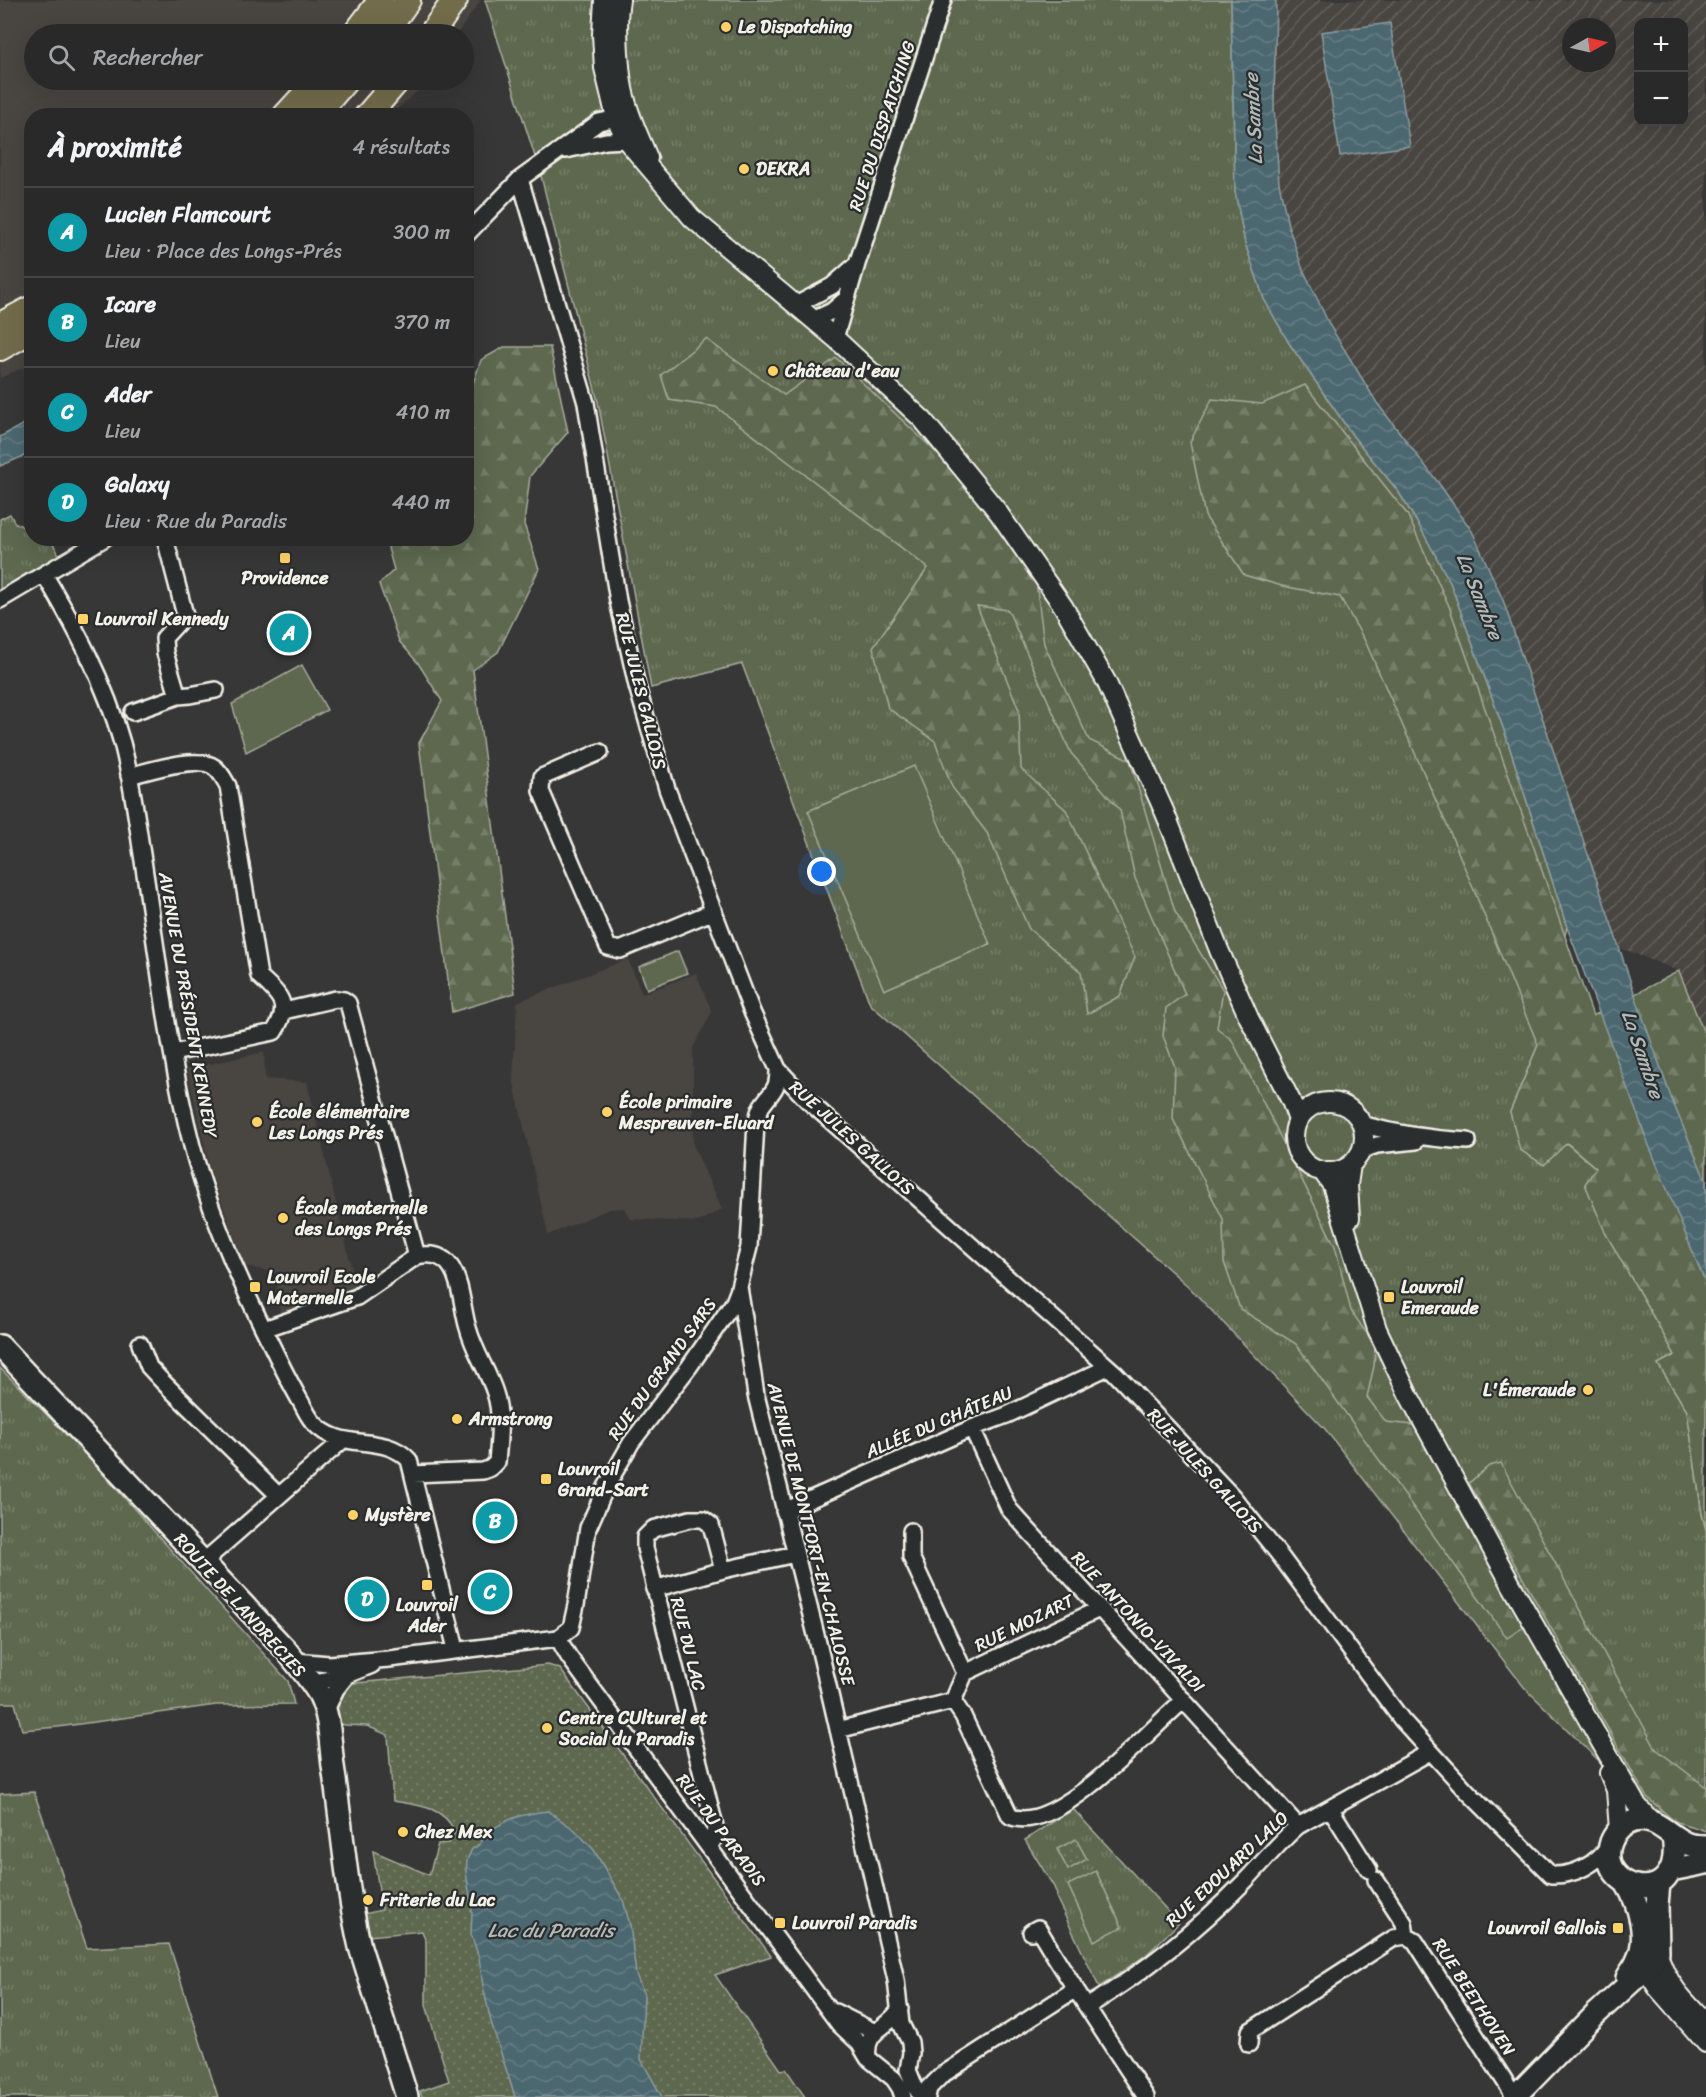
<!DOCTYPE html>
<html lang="fr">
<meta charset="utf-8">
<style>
:root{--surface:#2a2929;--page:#323131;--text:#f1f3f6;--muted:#a5a6a8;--line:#464546;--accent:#ffd166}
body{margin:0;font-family:Sriracha,sans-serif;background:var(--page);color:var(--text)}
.controls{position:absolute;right:18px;top:18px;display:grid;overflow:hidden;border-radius:12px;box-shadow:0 6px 24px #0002}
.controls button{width:54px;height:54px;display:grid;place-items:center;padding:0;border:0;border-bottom:2px solid var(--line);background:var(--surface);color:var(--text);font:30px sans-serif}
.compass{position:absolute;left:1562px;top:18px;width:54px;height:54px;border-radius:50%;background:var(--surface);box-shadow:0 6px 24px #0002;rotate:82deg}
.you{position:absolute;left:822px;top:872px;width:21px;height:21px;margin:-15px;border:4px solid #fff;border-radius:50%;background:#1a73e8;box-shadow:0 0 0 9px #1a73e833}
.badge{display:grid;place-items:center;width:39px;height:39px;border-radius:50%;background:var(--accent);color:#fff;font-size:20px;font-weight:700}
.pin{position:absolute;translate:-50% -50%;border:3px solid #fff;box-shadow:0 2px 6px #0006}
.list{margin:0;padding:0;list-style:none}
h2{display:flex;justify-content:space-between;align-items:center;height:78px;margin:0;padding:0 24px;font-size:26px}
h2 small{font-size:20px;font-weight:400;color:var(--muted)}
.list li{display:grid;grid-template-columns:39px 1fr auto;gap:18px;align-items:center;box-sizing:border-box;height:90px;padding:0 24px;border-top:2px solid var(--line)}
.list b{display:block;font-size:22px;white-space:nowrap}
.list p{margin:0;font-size:20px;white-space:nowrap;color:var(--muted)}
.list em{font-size:20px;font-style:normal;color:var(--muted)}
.icon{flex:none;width:33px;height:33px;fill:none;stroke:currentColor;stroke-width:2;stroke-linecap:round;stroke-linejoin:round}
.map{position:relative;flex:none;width:1706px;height:2097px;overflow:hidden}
.search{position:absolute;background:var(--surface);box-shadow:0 6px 24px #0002;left:24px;top:24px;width:450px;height:66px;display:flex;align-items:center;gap:15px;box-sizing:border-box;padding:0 21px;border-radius:33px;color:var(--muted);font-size:22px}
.panel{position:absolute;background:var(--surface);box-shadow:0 6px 24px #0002;left:24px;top:108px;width:450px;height:438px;border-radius:24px}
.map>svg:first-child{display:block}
.built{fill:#494441}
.industrial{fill:url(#industrial-furrows);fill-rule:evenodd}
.grass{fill:url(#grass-tufts);stroke:#a8ac9c;stroke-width:1.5}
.forest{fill:url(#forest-firs);stroke:#a8ac9c;stroke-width:1.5}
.park{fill:url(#park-dots);stroke:#a8ac9c;stroke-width:1.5}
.garden{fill:#5d684f;stroke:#a8ac9c;stroke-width:1.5}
.water{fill:url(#water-waves);stroke:#8f9ea0;stroke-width:1.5}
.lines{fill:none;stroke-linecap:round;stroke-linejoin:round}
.minor-casing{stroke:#f4f1e8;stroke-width:20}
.tertiary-casing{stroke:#f4f1e8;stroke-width:22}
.secondary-casing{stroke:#f4f1e8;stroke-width:26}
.trunk-casing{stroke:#f4f1e8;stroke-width:28}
.minor{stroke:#2a2d2e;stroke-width:15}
.tertiary{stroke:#2a2d2e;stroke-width:18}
.secondary{stroke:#2a2d2e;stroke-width:21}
.trunk{stroke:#736c4b;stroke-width:24}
.poi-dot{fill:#ffd166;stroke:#2a2d2e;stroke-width:2}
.labels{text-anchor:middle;stroke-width:4.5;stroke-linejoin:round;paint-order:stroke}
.poi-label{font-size:18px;font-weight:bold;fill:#f4f1e8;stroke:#2a2d2e;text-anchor:start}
.street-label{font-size:18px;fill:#f4f1e8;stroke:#2a2d2e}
.water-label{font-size:20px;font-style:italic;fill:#b1bab8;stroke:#2a2d2e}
</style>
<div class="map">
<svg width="1706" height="2097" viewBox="0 0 1706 2097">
<defs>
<pattern id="industrial-furrows" width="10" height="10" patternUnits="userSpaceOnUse" patternTransform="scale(1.5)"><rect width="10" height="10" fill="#494441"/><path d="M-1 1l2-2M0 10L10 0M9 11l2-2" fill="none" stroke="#645f5c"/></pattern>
<pattern id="grass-tufts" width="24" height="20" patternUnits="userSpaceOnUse" patternTransform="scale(1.5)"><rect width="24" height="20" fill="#5d684f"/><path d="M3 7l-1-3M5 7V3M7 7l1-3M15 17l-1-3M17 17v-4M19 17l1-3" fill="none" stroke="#757e68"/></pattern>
<pattern id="forest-firs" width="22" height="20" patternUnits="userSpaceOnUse" patternTransform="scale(1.5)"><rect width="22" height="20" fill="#5d684f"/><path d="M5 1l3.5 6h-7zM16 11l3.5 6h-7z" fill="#757e68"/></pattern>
<pattern id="park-dots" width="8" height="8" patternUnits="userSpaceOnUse" patternTransform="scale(1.5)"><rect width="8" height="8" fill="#5d684f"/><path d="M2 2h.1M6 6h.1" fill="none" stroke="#757e68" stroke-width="1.8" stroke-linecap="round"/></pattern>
<pattern id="water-waves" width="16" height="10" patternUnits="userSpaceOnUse" patternTransform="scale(1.5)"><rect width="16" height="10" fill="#4c6770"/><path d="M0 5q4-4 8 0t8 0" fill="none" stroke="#667d84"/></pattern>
</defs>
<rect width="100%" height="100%" fill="#383737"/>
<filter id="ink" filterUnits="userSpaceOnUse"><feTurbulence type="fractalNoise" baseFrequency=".0167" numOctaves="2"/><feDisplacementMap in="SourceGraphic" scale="12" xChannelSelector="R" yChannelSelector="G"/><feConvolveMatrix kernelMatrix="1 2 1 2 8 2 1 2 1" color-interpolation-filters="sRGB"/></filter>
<g filter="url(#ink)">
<path class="built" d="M 0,0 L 481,0 L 457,34 L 34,34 L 34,80 L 426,80 L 420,89 L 390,115 L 32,116 L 31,364 L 0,378 Z
M 628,959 L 642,994 L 696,973 L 712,1012 L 693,1048 L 693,1145 L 722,1209 L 698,1222 L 630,1219 L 624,1208 L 609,1209 L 548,1235 L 513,1079 L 517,1002 Z
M 264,1052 L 265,1079 L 307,1082 L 357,1290 L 281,1313 L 277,1298 L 277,1273 L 245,1266 L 210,1170 L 187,1069 Z"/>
<path class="industrial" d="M 1231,0 L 1706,0 L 1706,1038 L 1679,971 L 1567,927 L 1505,733 L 1289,343 ZM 1638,22 L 1684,22 L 1684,122 L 1638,122 ZM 1571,27 L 1607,27 L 1607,63 L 1571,63 Z"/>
<path class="grass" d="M 485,0 L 1231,0 L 1235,191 L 1245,243 L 1264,299 L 1289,343 L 1353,436 L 1398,491 L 1420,527 L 1450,582 L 1505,733 L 1567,927 L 1538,1045 L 1510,1112 L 1566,1143 L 1596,1168 L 1605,1232 L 1675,1355 L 1658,1364 L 1687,1411 L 1702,1514 L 1706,1530 L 1706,1814 L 1649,1810 L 1524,1687 L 1325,1429 L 1189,1287 L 870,1004 L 742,664 L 651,688 L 598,402 L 540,172 Z
M 10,514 L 15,523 L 31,530 L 32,538 C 48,538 52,539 59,555 L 0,590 L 0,519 Z
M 0,1368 L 78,1446 L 288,1681 L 294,1704 L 216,1705 L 58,1727 L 22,1730 L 15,1703 L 0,1703 Z
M 34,1792 L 87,1948 L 169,1944 L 218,2097 L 0,2097 L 0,1794 Z
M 1073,1809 L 1179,1923 L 1146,1955 L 1099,1987 L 1056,1897 L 1057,1895 L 1054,1887 L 1025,1840 Z"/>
<path class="forest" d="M 706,339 L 784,395 L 836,358 L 954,469 L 1036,581 L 1044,644 L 1089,740 L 1130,760 L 1175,912 L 1223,990 L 1217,1028 L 1232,1040 L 1335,1246 L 1351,1311 L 1375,1345 L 1374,1366 L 1367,1397 L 1386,1422 L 1413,1425 L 1525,1626 L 1507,1638 L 1296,1344 L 1240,1309 L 1224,1262 L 1223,1219 L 1173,1119 L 1175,1067 L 1163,1036 L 1166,1008 L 1185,994 L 1135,878 L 1120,810 L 1071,753 L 1008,610 L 977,606 L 1019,710 L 1021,769 L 1066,810 L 1135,957 L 1120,996 L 1087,1014 L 1081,972 L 1029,929 L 987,833 L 952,787 L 935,741 L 888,708 L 873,647 L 928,568 L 716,407 L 669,400 L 661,375 Z
M 504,347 L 550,347 L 568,432 L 530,476 L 524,524 L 539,569 L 498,652 L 473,670 L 515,993 L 452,1012 L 419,743 L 442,701 L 418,663 L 399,641 L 379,584 L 394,570 L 388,548 L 392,539 L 466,538 L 467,401 L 481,360 Z
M 1305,385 L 1407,514 L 1449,606 L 1593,1016 L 1679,971 L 1706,1038 L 1706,1530 L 1702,1514 L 1687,1411 L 1658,1364 L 1675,1355 L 1605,1232 L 1585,1184 L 1596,1168 L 1567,1143 L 1544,1165 L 1520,1150 L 1510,1112 L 1538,1045 L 1449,830 L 1366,643 L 1340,597 L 1282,586 L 1244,575 L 1205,516 L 1190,442 L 1212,399 L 1262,404 Z
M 1501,1463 L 1656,1749 L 1706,1787 L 1706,1831 L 1674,1821 L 1646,1796 L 1469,1483 L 1489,1466 Z"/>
<path class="park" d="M 548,1665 L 560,1669 L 771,1956 L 715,1975 L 781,2070 L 786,2069 L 805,2097 L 422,2097 L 420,2091 L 449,2081 L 426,2005 L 426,1942 L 422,1931 L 369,1936 L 364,1914 L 382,1910 L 373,1851 L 429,1875 L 438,1844 L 449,1843 L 455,1832 C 444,1806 417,1805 393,1801 L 388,1735 L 367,1726 L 345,1725 L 338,1723 L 336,1710 L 345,1684 Z
M 1076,1839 L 1087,1859 L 1068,1870 L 1057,1849 Z"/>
<path class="garden" d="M 302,665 L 327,710 L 246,752 L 232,704 Z
M 914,766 L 990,944 L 884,990 L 808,811 Z
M 678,951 L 687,973 L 647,989 L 639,967 Z
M 1096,1871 L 1122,1927 L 1094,1941 L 1068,1885 Z"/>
<path class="water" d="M 1231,0 L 1276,0 L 1274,107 L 1279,183 L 1288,225 L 1302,267 L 1330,326 L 1377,403 L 1440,485 L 1472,531 L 1503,600 L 1637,1001 L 1672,1100 L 1706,1181 L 1706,1284 L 1648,1143 L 1567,927 L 1505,733 L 1450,582 L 1420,527 L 1398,491 L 1353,436 L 1289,343 L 1264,299 L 1245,243 L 1235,191 Z
M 1390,23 L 1410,146 L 1340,156 L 1321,32 Z
M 31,420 L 31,453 L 0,466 L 0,437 Z
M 548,1811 L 575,1830 L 594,1850 L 623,1900 L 630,1925 L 636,1974 L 644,1995 L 641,2059 L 662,2097 L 515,2097 L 491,2022 L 483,1986 L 479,1958 L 471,1934 L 472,1911 L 466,1872 L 467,1860 L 472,1849 C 481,1846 482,1839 489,1833 C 503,1818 528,1813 548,1811 Z"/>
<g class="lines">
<g class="minor-casing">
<path id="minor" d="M 566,150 L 606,141 L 626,140 L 637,137
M 520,179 L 586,403 L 618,601 L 637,686 L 667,789 L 752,1012 L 778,1069 L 806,1099 L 1115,1373 L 1233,1497 L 1281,1557 L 1402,1720 L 1467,1791 L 1551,1875 C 1575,1876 1597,1864 1610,1844
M 466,235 L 520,179 L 599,122 L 627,116
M 796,305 L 832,286 L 857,264
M 813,320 L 832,311 L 846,299
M 835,338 L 857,264 L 943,0
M 165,538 L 185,615 L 164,638 L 165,653 L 178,696
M 44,574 C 76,628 105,682 122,743 C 131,777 136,813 141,848 C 157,947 167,1049 192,1146 C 209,1210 235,1271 264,1330 C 276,1354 287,1378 301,1402 C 305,1409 308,1417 314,1423 C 341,1453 383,1432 409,1460 L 456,1649
M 0,600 L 105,538
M 133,712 L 178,696 L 190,695 L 216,690
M 600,752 L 542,777 L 541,791 L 608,947 L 620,950 L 714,911
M 129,776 C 149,771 198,755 214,767 C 221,772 224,779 228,786 L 259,976 C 280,995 292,1005 274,1032 L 173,1053
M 284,1011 L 336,999 L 344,1000 L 348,1003 L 417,1256
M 778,1069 C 778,1089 774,1089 763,1104 C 759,1109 758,1117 756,1123 L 749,1247 L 739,1287 L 751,1362 L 756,1395 L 819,1647 L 896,1980 L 901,2024 L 910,2042 L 911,2053 L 908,2070 L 915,2087 L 922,2097
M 1361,1124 C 1396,1134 1431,1139 1468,1141
M 1360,1151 L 1377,1145 L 1416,1141
M 264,1329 L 357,1297 L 417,1256 C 463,1246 459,1300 468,1328 C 474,1351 488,1371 495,1393 C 502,1413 499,1441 497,1462 L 491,1468 L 483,1471 L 413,1474
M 140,1344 L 149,1367 L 162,1381 L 279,1496
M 972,1428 L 1009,1509 L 1298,1826
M 784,1511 L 972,1428 L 1007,1415 L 1108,1367
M 911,1531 L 911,1557 L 965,1673 L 953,1701
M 202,1563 L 343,1440
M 654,1589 L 723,1570 L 795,1554
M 558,1638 L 569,1657 L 839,2024 L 859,2043 L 868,2058 L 894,2079 L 900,2088 L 903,2097
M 558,1638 L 571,1628 L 576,1605 L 588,1528 L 606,1487 L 631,1443 L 689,1367 L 734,1302 L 739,1289
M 295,1661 L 329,1664 L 389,1659 L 558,1638
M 965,1673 L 1099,1609
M 311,1683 L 347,1675 L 372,1665
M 953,1701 L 963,1716 L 1010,1816 C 1055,1838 1150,1728 1184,1700
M 325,1712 L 336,1689 L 347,1675
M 838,1730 L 953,1701
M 1330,1808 L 1369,1870
M 709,1847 L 714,1839 L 715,1826 L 645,1548 L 645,1537 L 653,1529 L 690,1519 L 703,1519 L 711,1525 L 723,1570
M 1376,1880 L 1404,1923 L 1406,1936
M 1031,1932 L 1038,1928 C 1072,1986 1109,2041 1146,2097
M 1087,2007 C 1144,1972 1197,1930 1243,1883 C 1262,1864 1278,1843 1298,1826 L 1430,1752
M 835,2012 L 875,2032
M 1249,2044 L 1250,2031 L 1394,1938 L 1406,1936 L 1415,1941 L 1515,2097
M 868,2058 C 864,2029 887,2030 900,2009
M 927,2097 L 929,2088 L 942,2075 L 1074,1990"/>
</g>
<g class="tertiary-casing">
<path id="tertiary" d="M 604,0 L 602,34 L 604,68 L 616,118 L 626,140 L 692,218 L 835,338 L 923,420 L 998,512 L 1063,606 L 1106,681 L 1165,813 L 1219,950 L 1249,1018 L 1291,1101 L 1298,1120
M 620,0 C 616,21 619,76 625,97 C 630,118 640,138 648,158
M1294 1137a35 35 0 1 1 70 0a35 35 0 1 1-70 0Z
M 1322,1171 L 1332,1185 L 1377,1329 L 1408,1394 L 1512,1586 L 1636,1804 L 1651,1821
M 1350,1218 L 1348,1185 L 1351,1164
M 1609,1773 L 1616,1790 L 1619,1830
M 1658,1952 C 1665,1982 1685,2002 1706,2023
M 1644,1955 L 1650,1976 L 1657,1987 L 1706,2043"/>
</g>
<g class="secondary-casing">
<path id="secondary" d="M 0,1346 L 286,1650 C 297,1664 310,1679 319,1694 C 330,1715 330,1742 333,1766 C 342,1826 346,1887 360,1947 L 407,2097
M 1673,1836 C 1686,1914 1593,1891 1611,1842 C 1615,1832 1624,1824 1634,1821 C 1657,1816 1669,1837 1688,1844 C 1694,1846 1700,1846 1706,1846
M 1671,1870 L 1706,1863
M 1626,1883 C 1639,1904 1649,1938 1637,1961 C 1635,1967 1630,1972 1627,1978
M 1515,2097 L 1595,2015 L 1653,1962 L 1658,1952 L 1657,1905 L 1659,1883"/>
</g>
<g class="trunk-casing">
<path id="trunk" d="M 355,34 L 381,0
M 384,34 L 408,0
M 431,34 L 455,0
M 285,116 L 318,80
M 315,116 L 346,80
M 367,116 L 398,80
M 0,325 L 32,308
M 0,348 L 32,330"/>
</g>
<use href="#minor" class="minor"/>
<use href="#tertiary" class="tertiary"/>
<use href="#secondary" class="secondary"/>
<use href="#trunk" class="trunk"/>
</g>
</g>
<g class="poi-dot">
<circle cx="726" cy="27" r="6"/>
<circle cx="744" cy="169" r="6"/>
<circle cx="773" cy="371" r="6"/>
<rect x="279" y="552" width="12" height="12" rx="3"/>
<rect x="77" y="613" width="12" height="12" rx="3"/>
<circle cx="607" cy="1112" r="6"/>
<circle cx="257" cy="1122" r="6"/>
<circle cx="283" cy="1218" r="6"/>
<rect x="249" y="1281" width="12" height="12" rx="3"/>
<rect x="1383" y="1291" width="12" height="12" rx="3"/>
<circle cx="1588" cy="1390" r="6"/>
<circle cx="457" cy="1419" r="6"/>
<rect x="540" y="1473" width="12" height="12" rx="3"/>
<circle cx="353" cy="1515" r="6"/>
<rect x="421" y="1579" width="12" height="12" rx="3"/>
<circle cx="547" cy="1728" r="6"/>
<circle cx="403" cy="1832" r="6"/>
<circle cx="368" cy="1900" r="6"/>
<rect x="774" y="1917" width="12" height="12" rx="3"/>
<rect x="1612" y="1922" width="12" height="12" rx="3"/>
</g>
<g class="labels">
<g class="poi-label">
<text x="738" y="33">Le Dispatching</text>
<text x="756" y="175">DEKRA</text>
<text x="785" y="377">Château d'eau</text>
<text x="285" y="584" text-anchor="middle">Providence</text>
<text x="95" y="625">Louvroil Kennedy</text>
<text x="619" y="1108">École primaire<tspan x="619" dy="21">Mespreuven-Eluard</tspan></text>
<text x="269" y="1118">École élémentaire<tspan x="269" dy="21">Les Longs Prés</tspan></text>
<text x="295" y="1214">École maternelle<tspan x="295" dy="21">des Longs Prés</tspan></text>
<text x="267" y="1283">Louvroil Ecole<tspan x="267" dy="21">Maternelle</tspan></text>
<text x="1401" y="1293">Louvroil<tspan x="1401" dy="21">Emeraude</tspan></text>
<text x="1576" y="1396" text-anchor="end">L'Émeraude</text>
<text x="469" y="1425">Armstrong</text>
<text x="558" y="1475">Louvroil<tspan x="558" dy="21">Grand-Sart</tspan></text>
<text x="365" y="1521">Mystère</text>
<text x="427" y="1611" text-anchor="middle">Louvroil<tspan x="427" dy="21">Ader</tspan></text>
<text x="559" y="1724">Centre CUlturel et<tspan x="559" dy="21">Social du Paradis</tspan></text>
<text x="415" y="1838">Chez Mex</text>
<text x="380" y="1906">Friterie du Lac</text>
<text x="792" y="1929">Louvroil Paradis</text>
<text x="1606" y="1934" text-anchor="end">Louvroil Gallois</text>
</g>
<g class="street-label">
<text transform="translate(882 126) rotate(-72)" y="6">RUE DU DISPATCHING</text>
<text transform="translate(641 691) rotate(76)" y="6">RUE JULES GALLOIS</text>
<text transform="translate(188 1005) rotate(80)" y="6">AVENUE DU PRÉSIDENT KENNEDY</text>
<text transform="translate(852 1138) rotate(42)" y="6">RUE JULES GALLOIS</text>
<text transform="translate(662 1369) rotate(-54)" y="6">RUE DU GRAND SARS</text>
<text transform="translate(939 1422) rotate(-23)" y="6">ALLÉE DU CHÂTEAU</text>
<text transform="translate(1205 1471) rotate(48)" y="6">RUE JULES GALLOIS</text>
<text transform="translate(811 1534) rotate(76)" y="6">AVENUE DE MONTFORT-EN-CHALOSSE</text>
<text transform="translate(240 1605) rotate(48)" y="6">ROUTE DE LANDRECIES</text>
<text transform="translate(1138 1622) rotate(47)" y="6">RUE ANTONIO-VIVALDI</text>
<text transform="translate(1024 1623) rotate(-26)" y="6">RUE MOZART</text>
<text transform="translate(688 1644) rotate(76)" y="6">RUE DU LAC</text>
<text transform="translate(721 1830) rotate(53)" y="6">RUE DU PARADIS</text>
<text transform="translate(1227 1869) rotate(-43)" y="6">RUE EDOUARD LALO</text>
<text transform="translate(1474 1997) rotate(57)" y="6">RUE BEETHOVEN</text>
</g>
<g class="water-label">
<text transform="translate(1253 119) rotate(-93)" y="7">La Sambre</text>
<text transform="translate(1480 596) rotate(68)" y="7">La Sambre</text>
<text transform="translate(1643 1054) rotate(71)" y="7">La Sambre</text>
<text x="551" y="1937">Lac du Paradis</text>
</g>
</g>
</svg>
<div class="controls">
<button>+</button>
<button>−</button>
</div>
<svg class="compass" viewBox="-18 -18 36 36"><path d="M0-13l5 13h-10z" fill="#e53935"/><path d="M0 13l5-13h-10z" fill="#a5a6a8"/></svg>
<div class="you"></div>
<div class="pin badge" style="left:289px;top:633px;background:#0f9aa8">A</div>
<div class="pin badge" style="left:495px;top:1521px;background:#0f9aa8">B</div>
<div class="pin badge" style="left:490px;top:1592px;background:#0f9aa8">C</div>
<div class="pin badge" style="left:367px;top:1599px;background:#0f9aa8">D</div>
<div class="search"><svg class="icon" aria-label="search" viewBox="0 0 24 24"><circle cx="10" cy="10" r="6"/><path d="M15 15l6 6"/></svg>Rechercher</div>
<section class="panel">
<h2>À proximité<small>4 résultats</small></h2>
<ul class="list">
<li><span class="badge" style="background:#0f9aa8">A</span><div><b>Lucien Flamcourt</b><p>Lieu · Place des Longs-Prés</p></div><em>300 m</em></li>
<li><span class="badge" style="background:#0f9aa8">B</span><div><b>Icare</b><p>Lieu</p></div><em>370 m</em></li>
<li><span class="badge" style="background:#0f9aa8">C</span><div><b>Ader</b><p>Lieu</p></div><em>410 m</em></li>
<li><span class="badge" style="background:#0f9aa8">D</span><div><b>Galaxy</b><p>Lieu · Rue du Paradis</p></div><em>440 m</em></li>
</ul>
</section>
</div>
